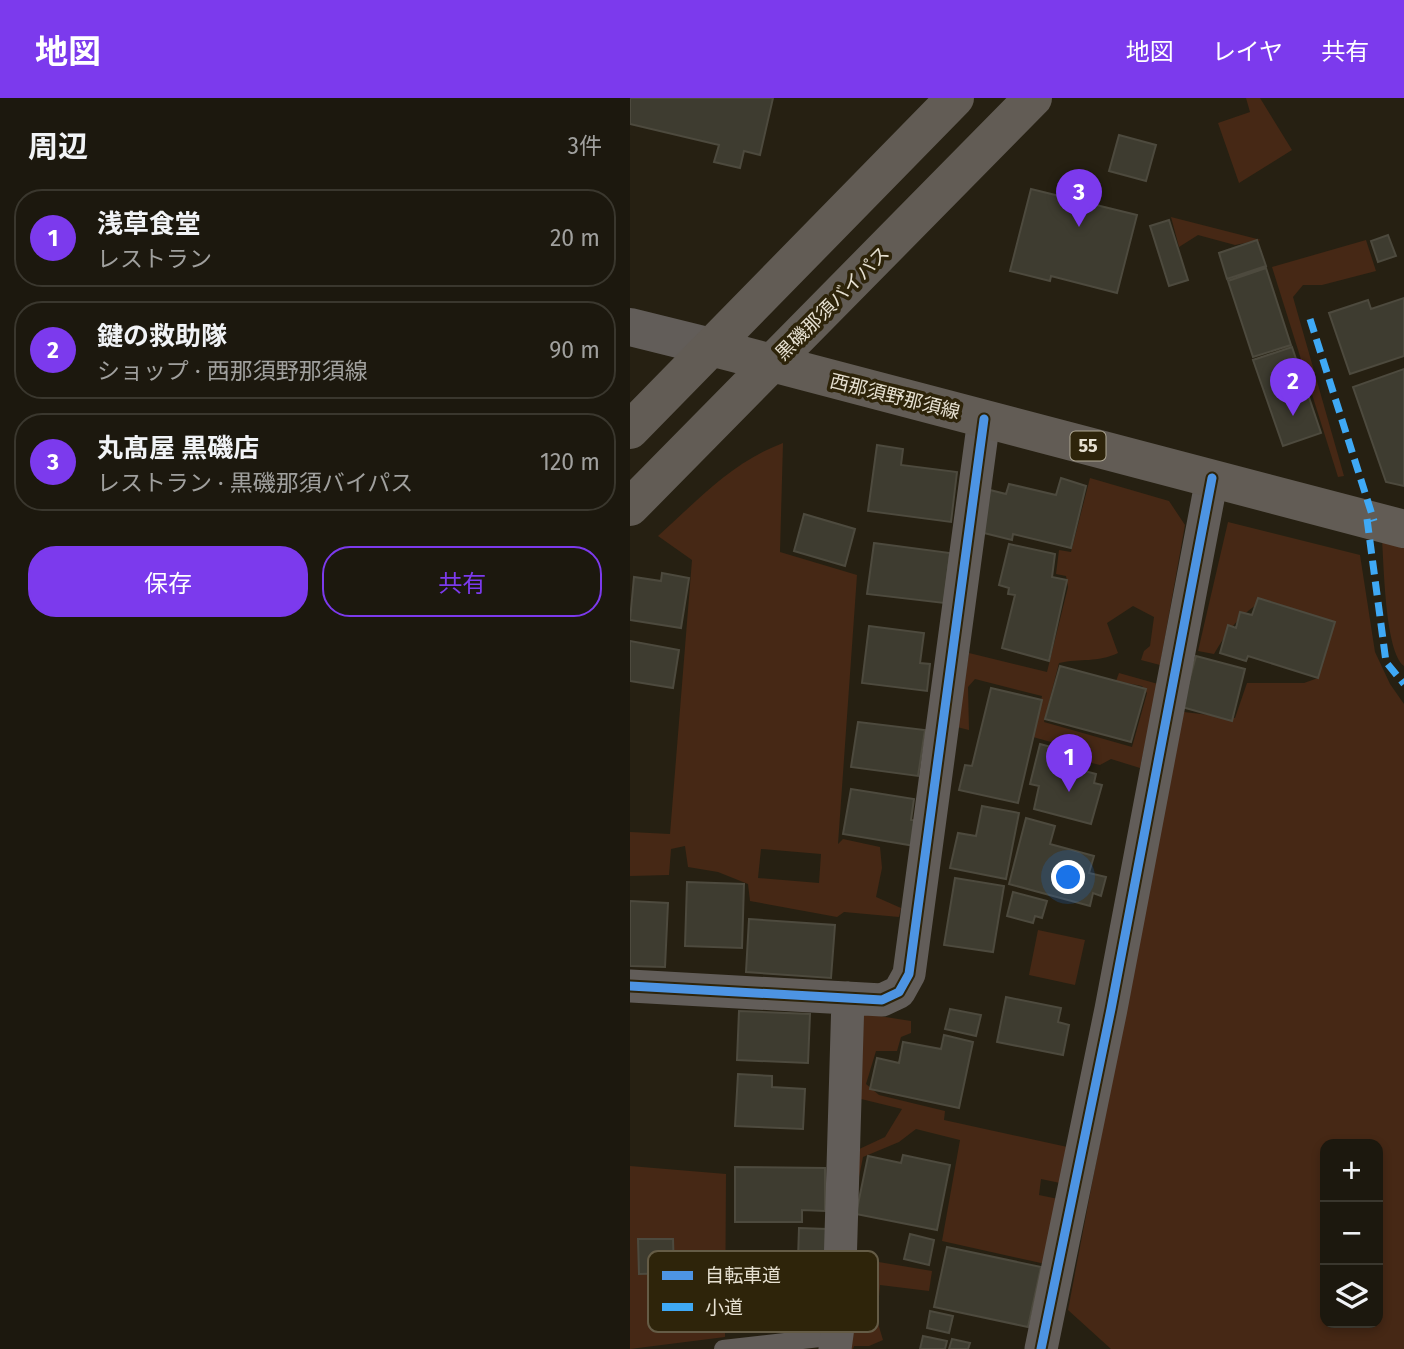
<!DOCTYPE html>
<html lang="ja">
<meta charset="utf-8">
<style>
:root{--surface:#1c180e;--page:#252117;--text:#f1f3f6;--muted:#a0a09e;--line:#3a372e;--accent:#7c3aed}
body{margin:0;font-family:"Fira Sans","Noto Sans JP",sans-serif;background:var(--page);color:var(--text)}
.controls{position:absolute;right:21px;bottom:21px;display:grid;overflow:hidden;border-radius:14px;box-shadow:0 4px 10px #0003}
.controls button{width:63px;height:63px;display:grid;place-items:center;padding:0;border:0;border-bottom:2px solid var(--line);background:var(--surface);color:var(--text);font:35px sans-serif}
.you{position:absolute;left:439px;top:780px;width:24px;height:24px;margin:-18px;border:5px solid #fff;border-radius:50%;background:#1a73e8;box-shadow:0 0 0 10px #1a73e833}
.badge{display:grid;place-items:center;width:46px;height:46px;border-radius:50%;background:var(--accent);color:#fff;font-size:23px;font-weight:700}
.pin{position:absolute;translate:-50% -58px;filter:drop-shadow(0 2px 4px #0008)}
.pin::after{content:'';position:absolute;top:37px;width:24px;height:21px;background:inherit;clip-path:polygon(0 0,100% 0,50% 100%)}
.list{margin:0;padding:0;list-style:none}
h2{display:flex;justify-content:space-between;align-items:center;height:91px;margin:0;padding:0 28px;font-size:30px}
h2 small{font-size:23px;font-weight:400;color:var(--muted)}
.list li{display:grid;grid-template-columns:46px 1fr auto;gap:21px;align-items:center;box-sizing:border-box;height:98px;margin:0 14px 14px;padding:0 14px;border:2px solid var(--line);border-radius:28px}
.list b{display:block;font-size:26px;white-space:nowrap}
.list p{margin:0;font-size:23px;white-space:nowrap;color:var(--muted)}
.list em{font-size:23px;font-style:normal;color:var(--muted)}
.actions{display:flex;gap:14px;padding:21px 28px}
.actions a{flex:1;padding:16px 0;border:2px solid var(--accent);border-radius:28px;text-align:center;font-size:24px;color:var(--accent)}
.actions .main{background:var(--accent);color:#fff}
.icon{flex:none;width:38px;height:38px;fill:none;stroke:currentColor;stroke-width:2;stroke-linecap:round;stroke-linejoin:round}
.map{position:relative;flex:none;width:774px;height:1251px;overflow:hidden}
header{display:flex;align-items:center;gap:42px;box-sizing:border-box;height:98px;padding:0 35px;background:var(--accent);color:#fff}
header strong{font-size:33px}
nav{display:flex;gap:38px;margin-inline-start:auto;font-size:24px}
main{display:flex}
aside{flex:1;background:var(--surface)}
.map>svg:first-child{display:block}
.green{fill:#462815;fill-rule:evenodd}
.building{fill:#3e3c30;stroke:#4d4a3e;stroke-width:2}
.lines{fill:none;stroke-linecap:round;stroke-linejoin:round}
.service{stroke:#625d59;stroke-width:18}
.minor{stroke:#625d59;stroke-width:33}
.tertiary{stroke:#625d59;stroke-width:38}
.primary{stroke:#625c55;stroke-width:38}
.quiet{stroke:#3fa9f5;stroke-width:7;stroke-dasharray:14 7;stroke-linecap:butt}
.cycleway-casing{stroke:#2e240a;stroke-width:13}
.cycleway{stroke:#4d94e3;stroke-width:9}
.labels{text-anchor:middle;stroke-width:7;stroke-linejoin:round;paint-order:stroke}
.shield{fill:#2e240a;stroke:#afa895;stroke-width:2}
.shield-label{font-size:18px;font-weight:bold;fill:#e6e0d1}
.street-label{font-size:19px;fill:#e6e0d1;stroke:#2e240a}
.key{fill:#2e240a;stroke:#655c46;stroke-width:2}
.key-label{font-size:19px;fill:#e6e0d1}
</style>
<header>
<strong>地図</strong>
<nav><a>地図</a><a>レイヤ</a><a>共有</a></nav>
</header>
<main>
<aside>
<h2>周辺<small>3件</small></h2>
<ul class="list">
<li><span class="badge">1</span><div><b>浅草食堂</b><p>レストラン</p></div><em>20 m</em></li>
<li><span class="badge">2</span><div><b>鍵の救助隊</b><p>ショップ · 西那須野那須線</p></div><em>90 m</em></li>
<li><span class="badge">3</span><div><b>丸髙屋 黒磯店</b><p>レストラン · 黒磯那須バイパス</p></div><em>120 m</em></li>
</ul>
<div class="actions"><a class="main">保存</a><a>共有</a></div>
</aside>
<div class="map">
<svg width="774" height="1251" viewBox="0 0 774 1251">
<rect width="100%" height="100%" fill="#262012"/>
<path class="green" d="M 616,0 L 630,0 L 662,52 L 609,85 L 588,25 L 620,14 Z
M 541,119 L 631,142 L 605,147 L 568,137 L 549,149 Z
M 736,142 L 746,173 L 692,187 L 673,187 L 663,199 L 714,378 L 708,379 L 642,169 Z
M 153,345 L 150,454 L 227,477 L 208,746 L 213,741 L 250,749 L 252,770 L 246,799 L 271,810 L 269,819 L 214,814 L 207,819 L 120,803 L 118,786 L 88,774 L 58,769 L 55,748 L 41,751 L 39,777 L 0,778 L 0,734 L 40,736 L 62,462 L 28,438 C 67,403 102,364 153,345 ZM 131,751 L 191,756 L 189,785 L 128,780 Z
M 460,380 L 539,403 L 555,427 L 530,567 L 511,562 L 514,553 L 520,548 L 524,519 L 503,508 L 477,525 L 488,555 C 467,565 451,560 429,565 L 414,624 L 502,649 L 517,595 L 512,588 L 486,583 L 489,575 L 528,586 L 510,670 L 481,661 L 470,667 L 449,662 L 446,651 L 403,639 L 412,598 L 345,581 L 338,589 L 339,632 L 327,629 L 339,555 L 417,574 L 438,489 L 436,478 L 426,476 L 429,452 L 441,454 Z
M 598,424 L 730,457 L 745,554 L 760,586 L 774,606 L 774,1251 L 481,1251 L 438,1212 L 545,649 L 554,614 L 605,620 L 617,585 L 674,585 L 688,580 L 705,524 L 635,502 C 610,515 598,533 584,556 L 568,553 ZM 695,1046 L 748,1046 L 748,1225 L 695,1225 Z
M 752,442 L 774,447 L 774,568 C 755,554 754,467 752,442 Z
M 408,832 L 455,842 L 445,887 L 399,877 Z
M 230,915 L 281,923 L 281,935 L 271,939 L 267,953 L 246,953 L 236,986 L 249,997 L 315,1013 L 314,1022 L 442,1050 L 435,1086 L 411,1081 L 409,1097 L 433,1102 L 420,1167 L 312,1143 L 330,1042 L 286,1031 L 269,1044 L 233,1059 L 227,1089 L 225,1053 L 255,1039 L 272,1011 L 227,1000 Z
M 0,1068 L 96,1076 L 95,1239 L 0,1251 Z
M 225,1160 L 302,1173 L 299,1193 L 250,1187 L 247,1222 L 253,1242 L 239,1248 L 224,1248 L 223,1251 L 217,1251 Z"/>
<path class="building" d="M 0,0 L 143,0 L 130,57 L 114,53 L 110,70 L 84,64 L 89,47 L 0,26 Z
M 489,37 L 526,47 L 516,83 L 479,73 Z
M 401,91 L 507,117 L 487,195 L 421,178 L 420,183 L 380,173 Z
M 539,122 L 558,182 L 539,188 L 520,128 Z
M 758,137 L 766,158 L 748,164 L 741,143 Z
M 627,142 L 636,168 L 597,181 L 589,155 Z
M 636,170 L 661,247 L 623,259 L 598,183 Z
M 774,200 L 774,258 L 720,276 L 699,215 L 738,202 L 741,211 Z
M 662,249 L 691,335 L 653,348 L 623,262 Z
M 774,271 L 774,388 L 756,384 L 723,289 Z
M 247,347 L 273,351 L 271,367 L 327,374 L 321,424 L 238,413 Z
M 431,380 L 456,388 L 441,450 L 383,436 L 382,442 L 350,434 L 360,392 L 376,396 L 379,386 L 426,397 Z
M 174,416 L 225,431 L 215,468 L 164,453 Z
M 244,445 L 320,455 L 314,505 L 237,496 Z
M 379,446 L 425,456 L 422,479 L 437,482 L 419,563 L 372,550 L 385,497 L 378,496 L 379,490 L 369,487 Z
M 32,475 L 59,480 L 51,530 L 0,522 L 4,479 L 31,483 Z
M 628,500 L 705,524 L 688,580 L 618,558 L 616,563 L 590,555 L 598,527 L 606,530 L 610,514 L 622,517 Z
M 239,528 L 294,535 L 290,565 L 300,566 L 297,593 L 232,585 Z
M 0,543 L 49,552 L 43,590 L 0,583 Z
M 566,558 L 615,571 L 602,623 L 552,609 Z
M 430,568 L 516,591 L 501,644 L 415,621 Z
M 361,590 L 412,602 L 388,705 L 329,692 L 335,667 L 342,668 Z
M 228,624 L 295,632 L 288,678 L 221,669 Z
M 410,646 L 443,655 L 439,669 L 466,676 L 464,685 L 472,687 L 461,726 L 404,711 L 409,688 L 400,686 Z
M 221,691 L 284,701 L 281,722 L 289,723 L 285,748 L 213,736 Z
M 352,708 L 389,715 L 376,781 L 320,770 L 328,735 L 346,738 Z
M 396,720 L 425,728 L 420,746 L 464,758 L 459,775 L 476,779 L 471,798 L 463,795 L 460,808 L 379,786 Z
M 325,780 L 374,788 L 363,854 L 314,847 Z
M 57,784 L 114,786 L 112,850 L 55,848 Z
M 383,794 L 417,803 L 412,820 L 405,818 L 403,825 L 377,818 Z
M 0,803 L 38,805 L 35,869 L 0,868 Z
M 119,821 L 205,827 L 201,880 L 116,874 Z
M 376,899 L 431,910 L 428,924 L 439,927 L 433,957 L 367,944 Z
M 320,911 L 351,917 L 346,938 L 315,931 Z
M 109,913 L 180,916 L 178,965 L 107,962 Z
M 314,937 L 343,944 L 329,1010 L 240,991 L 247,960 L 269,965 L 273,944 L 311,951 Z
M 108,976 L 142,978 L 142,989 L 175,991 L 173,1031 L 105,1028 Z
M 273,1057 L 320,1067 L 307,1132 L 226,1116 L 238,1058 L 271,1065 Z
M 105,1069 L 195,1070 L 195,1113 L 172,1112 L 172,1124 L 105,1124 Z
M 169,1130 L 197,1131 L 196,1161 L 168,1161 Z
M 280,1136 L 304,1142 L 299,1167 L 274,1161 Z
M 8,1141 L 43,1141 L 44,1175 L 9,1176 Z
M 317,1149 L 411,1169 L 398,1229 L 304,1209 Z
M 300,1213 L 323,1218 L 319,1235 L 297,1230 Z
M 293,1238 L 317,1243 L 315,1251 L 290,1251 Z
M 322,1241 L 340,1245 L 338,1251 L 319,1251 Z"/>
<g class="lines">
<path class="service" d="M 93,1251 L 208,1238"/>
<path class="minor" d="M 0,888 L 252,902 L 269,894 L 279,876 L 354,321
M 205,1251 L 211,1207 L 210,1170 L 218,900
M 411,1251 L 481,911 L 582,380"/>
<path class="tertiary" d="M 0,229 L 81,249"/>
<path class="primary" d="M 81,249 L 774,431
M 0,332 L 325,0
M 0,409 L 403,0"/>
<path class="quiet" d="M 680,221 L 744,423
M 737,421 L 756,564 L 774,586"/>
<g class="cycleway-casing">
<path id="cycleway" d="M 0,888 L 252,902 L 269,894 L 279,876 L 354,321
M 411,1251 L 481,911 L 582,380"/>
</g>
<use href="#cycleway" class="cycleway"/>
</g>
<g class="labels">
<rect class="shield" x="440.5" y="333.5" width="35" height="29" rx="5"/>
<g class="shield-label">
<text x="458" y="354">55</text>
</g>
<g class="street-label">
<text transform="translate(202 205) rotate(-45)" y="7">黒磯那須バイパス</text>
<text transform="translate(265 298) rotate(14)" y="7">西那須野那須線</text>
</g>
</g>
<rect x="18" y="1153" width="230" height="81" rx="10" class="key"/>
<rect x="32" y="1173" width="31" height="9" fill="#4d94e3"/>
<rect x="32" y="1205" width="31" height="8" fill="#3fa9f5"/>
<g class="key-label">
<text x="75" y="1184">自転車道</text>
<text x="75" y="1216">小道</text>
</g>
</svg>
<div class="controls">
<button>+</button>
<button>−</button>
<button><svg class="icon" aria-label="layers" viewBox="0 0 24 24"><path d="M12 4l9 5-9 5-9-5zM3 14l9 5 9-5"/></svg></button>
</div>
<div class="you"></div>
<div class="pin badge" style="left:439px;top:694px">1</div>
<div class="pin badge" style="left:663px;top:318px">2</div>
<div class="pin badge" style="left:449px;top:129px">3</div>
</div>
</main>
